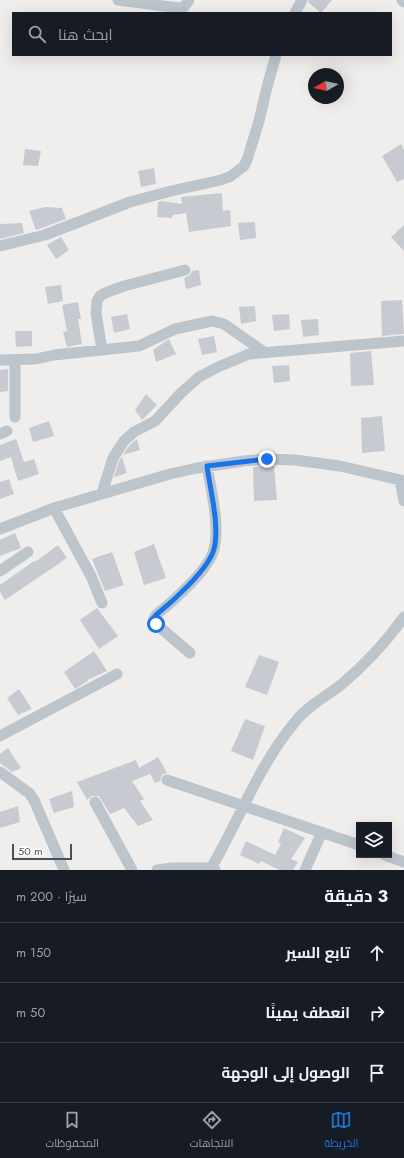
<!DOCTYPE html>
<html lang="ar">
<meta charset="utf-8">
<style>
:root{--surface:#171b24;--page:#20242c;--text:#f1f3f6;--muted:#9ea1a6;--line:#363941;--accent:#1f76d9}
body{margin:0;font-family:Jost,Cairo,sans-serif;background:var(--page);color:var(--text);direction:rtl}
.controls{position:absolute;right:12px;bottom:12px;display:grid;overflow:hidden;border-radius:0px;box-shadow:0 4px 16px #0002}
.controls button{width:36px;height:36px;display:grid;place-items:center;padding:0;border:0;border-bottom:1px solid var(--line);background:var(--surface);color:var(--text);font:20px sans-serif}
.compass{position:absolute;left:308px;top:68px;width:36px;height:36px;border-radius:50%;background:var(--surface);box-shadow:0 4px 16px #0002;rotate:261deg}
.scale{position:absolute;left:12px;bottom:10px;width:60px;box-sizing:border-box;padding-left:4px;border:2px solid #46515a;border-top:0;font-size:11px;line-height:14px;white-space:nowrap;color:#46515a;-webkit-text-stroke:3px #fff;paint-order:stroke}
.stop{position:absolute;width:12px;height:12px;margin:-9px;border:3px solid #1a73e8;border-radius:50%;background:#fff}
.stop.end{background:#1a73e8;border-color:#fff;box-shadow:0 1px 4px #0008}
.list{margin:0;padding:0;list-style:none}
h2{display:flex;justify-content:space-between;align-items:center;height:52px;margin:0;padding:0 16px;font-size:17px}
h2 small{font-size:13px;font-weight:400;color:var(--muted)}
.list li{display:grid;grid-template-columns:26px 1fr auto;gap:12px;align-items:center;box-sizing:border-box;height:60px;padding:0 16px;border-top:1px solid var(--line)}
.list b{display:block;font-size:15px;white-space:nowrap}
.list em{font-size:13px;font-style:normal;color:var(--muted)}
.icon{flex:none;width:22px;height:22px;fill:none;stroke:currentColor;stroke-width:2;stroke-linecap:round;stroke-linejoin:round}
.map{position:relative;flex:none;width:404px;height:870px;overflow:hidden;direction:ltr}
.search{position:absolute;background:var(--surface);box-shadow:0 4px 16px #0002;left:12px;right:12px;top:12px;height:44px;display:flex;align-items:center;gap:10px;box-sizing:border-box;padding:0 14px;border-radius:0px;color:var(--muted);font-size:15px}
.sheet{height:232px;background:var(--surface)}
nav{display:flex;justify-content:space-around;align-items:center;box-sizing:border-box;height:56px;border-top:1px solid var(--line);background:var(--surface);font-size:11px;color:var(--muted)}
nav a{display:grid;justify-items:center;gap:2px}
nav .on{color:var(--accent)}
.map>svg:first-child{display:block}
.building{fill:#c7cad0}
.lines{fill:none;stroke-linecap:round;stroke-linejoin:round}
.minor{stroke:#bcc5cc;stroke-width:11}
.route{stroke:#1a73e8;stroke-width:5}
</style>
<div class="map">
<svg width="404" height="870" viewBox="0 0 404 870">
<rect width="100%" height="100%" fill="#f0eded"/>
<path class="building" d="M 309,0 L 332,0 L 321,13 L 308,2 Z
M 401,144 L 404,150 L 404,179 L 397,182 L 382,156 Z
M 25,149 L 41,151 L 38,166 L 23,165 Z
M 154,168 L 156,184 L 141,187 L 138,171 Z
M 222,193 L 223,211 L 230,210 L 231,226 L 189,232 L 186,213 L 173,215 L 172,218 L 157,217 L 158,202 L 161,201 L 182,204 L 181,197 Z
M 45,207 L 62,208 L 66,219 L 36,230 L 29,211 Z
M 255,222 L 256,238 L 240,240 L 238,223 Z
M 22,223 L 24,233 L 0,239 L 0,224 Z
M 404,225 L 404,251 L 391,237 Z
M 61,237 L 69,250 L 56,259 L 47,245 Z
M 199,270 L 201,285 L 186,289 L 184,278 L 190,275 L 192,271 Z
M 61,285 L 63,301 L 48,304 L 45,287 Z
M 402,300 L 404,334 L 382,336 L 381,301 Z
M 78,302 L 81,319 L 78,319 L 82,344 L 67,347 L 63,332 L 67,331 L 62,305 Z
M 255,306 L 256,321 L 241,324 L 239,307 Z
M 127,314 L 130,329 L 114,333 L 111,317 Z
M 289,314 L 290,329 L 274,331 L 272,315 Z
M 318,319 L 319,335 L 303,337 L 301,320 Z
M 15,331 L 32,331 L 32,346 L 16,347 Z
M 214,336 L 217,352 L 202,355 L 198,339 Z
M 169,339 L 176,354 L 156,362 L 153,350 Z
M 371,351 L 374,385 L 351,386 L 350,353 Z
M 289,365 L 290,381 L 274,383 L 272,366 Z
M 8,369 L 8,391 L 0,392 L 0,370 Z
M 146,394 L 157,405 L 142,420 L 135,410 Z
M 382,416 L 385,451 L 362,453 L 361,418 Z
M 49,421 L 54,436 L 33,442 L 29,428 Z
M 16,439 L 24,462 L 34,459 L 39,474 L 18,481 L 11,457 L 0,461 L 0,445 Z
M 137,439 L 140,450 L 123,455 L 129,446 Z
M 122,457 L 127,473 L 114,477 L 119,461 Z
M 267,466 L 274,466 L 277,500 L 254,501 L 253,467 Z
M 9,479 L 14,494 L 0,499 L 0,482 Z
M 15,533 L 21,548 L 0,556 L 0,540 Z
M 154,544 L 166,578 L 144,585 L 134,552 Z
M 58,545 L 67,558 L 5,600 L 0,592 L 0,585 L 34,561 L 35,562 Z
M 112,552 L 124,585 L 105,591 L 92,559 Z
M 97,608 L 118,636 L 99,649 L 80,620 Z
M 94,651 L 107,671 L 87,680 L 88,681 L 75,689 L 64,672 Z
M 259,655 L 279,662 L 267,695 L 245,687 Z
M 19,689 L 32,709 L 18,715 L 7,698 Z
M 245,719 L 265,726 L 253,760 L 231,751 Z
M 8,748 L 21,768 L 12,772 L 0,763 L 0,754 Z
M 158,757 L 167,773 L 162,775 L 160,781 L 155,783 L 150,774 L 132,781 L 144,799 L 140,801 L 153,820 L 138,826 L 124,808 L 110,814 L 99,796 L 92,796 L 87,800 L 77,782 L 136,760 L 139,768 Z
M 72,791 L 74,807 L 54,813 L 49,799 Z
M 18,806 L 20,822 L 0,828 L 0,812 Z
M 284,828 L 305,838 L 291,859 L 298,862 L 293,870 L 279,870 L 261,861 L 259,864 L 240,855 L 246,841 L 275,855 L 281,844 L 278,842 Z"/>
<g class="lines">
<path class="minor" d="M 118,0 L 179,8 L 184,7 L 189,0
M 402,0 L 404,2
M 295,13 L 302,0
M 0,246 L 45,235 L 130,202 L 171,191 L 221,180 L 231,176 L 244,166 L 247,160 L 259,121 L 267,87 L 276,55
M 102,350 L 96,313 L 97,301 L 100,296 L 105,293 L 124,286 L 185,270
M 0,360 L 36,359 L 54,355 L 139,346 L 175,329 L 212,321 L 224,324 L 264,352
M 15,360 L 15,417
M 0,434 L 7,431
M 400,480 L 404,501
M 102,493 L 113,458 L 124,441 L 134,432 L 155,421 L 181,393 L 199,377 L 218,367 L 249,354 L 404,341
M 54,508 L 91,576 L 102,603
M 0,529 L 54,508 L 170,474 L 197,468 L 244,461 L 267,459 L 295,460 L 340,466 L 404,481
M 0,571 L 28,552
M 190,653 L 156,624 L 154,618 L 156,615 C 172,602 210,569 214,549 C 220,526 211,489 207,466
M 0,736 L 117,674
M 0,772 L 29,793 L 34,800 L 64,870
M 167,780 L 359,845
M 95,802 L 132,870
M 385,855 L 404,862
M 157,870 L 172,868 L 211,868 L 215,870
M 210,870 C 239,821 258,766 295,722 C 307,706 326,697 342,684 C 366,664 386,642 404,617
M 305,870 L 322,832"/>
</g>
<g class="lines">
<path class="route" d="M 156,624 L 154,618 L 156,615 C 172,602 209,569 214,549 C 220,526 210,489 207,466 L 267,459"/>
</g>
</svg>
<div class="controls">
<button><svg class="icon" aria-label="layers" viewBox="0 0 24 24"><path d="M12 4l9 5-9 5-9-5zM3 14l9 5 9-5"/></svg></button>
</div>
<svg class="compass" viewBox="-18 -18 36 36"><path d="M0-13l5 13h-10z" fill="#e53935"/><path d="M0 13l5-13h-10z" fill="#9ea1a6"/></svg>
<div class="scale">50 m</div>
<div class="stop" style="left:156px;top:624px"></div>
<div class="stop end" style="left:267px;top:459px"></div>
<div class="search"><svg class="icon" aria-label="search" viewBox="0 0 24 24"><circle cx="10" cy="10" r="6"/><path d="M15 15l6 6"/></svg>ابحث هنا</div>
</div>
<section class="sheet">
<h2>3 دقيقة<small>سيرًا · 200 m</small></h2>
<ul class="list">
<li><svg class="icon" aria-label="ahead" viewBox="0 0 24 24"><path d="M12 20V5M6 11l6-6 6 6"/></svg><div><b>تابع السير</b></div><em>150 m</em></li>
<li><svg class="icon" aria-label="right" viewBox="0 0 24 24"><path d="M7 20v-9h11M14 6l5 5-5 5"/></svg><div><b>انعطف يمينًا</b></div><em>50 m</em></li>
<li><svg class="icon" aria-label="arrive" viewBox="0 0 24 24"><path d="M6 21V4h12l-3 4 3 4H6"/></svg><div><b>الوصول إلى الوجهة</b></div></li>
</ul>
</section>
<nav>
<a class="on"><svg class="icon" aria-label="map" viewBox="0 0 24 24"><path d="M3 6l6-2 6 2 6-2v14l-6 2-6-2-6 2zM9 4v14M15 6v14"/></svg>الخريطة</a>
<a><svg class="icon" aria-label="directions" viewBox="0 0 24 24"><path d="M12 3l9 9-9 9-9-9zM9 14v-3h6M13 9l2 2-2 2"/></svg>الاتجاهات</a>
<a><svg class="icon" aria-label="saved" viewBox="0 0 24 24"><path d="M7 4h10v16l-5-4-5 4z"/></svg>المحفوظات</a>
</nav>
